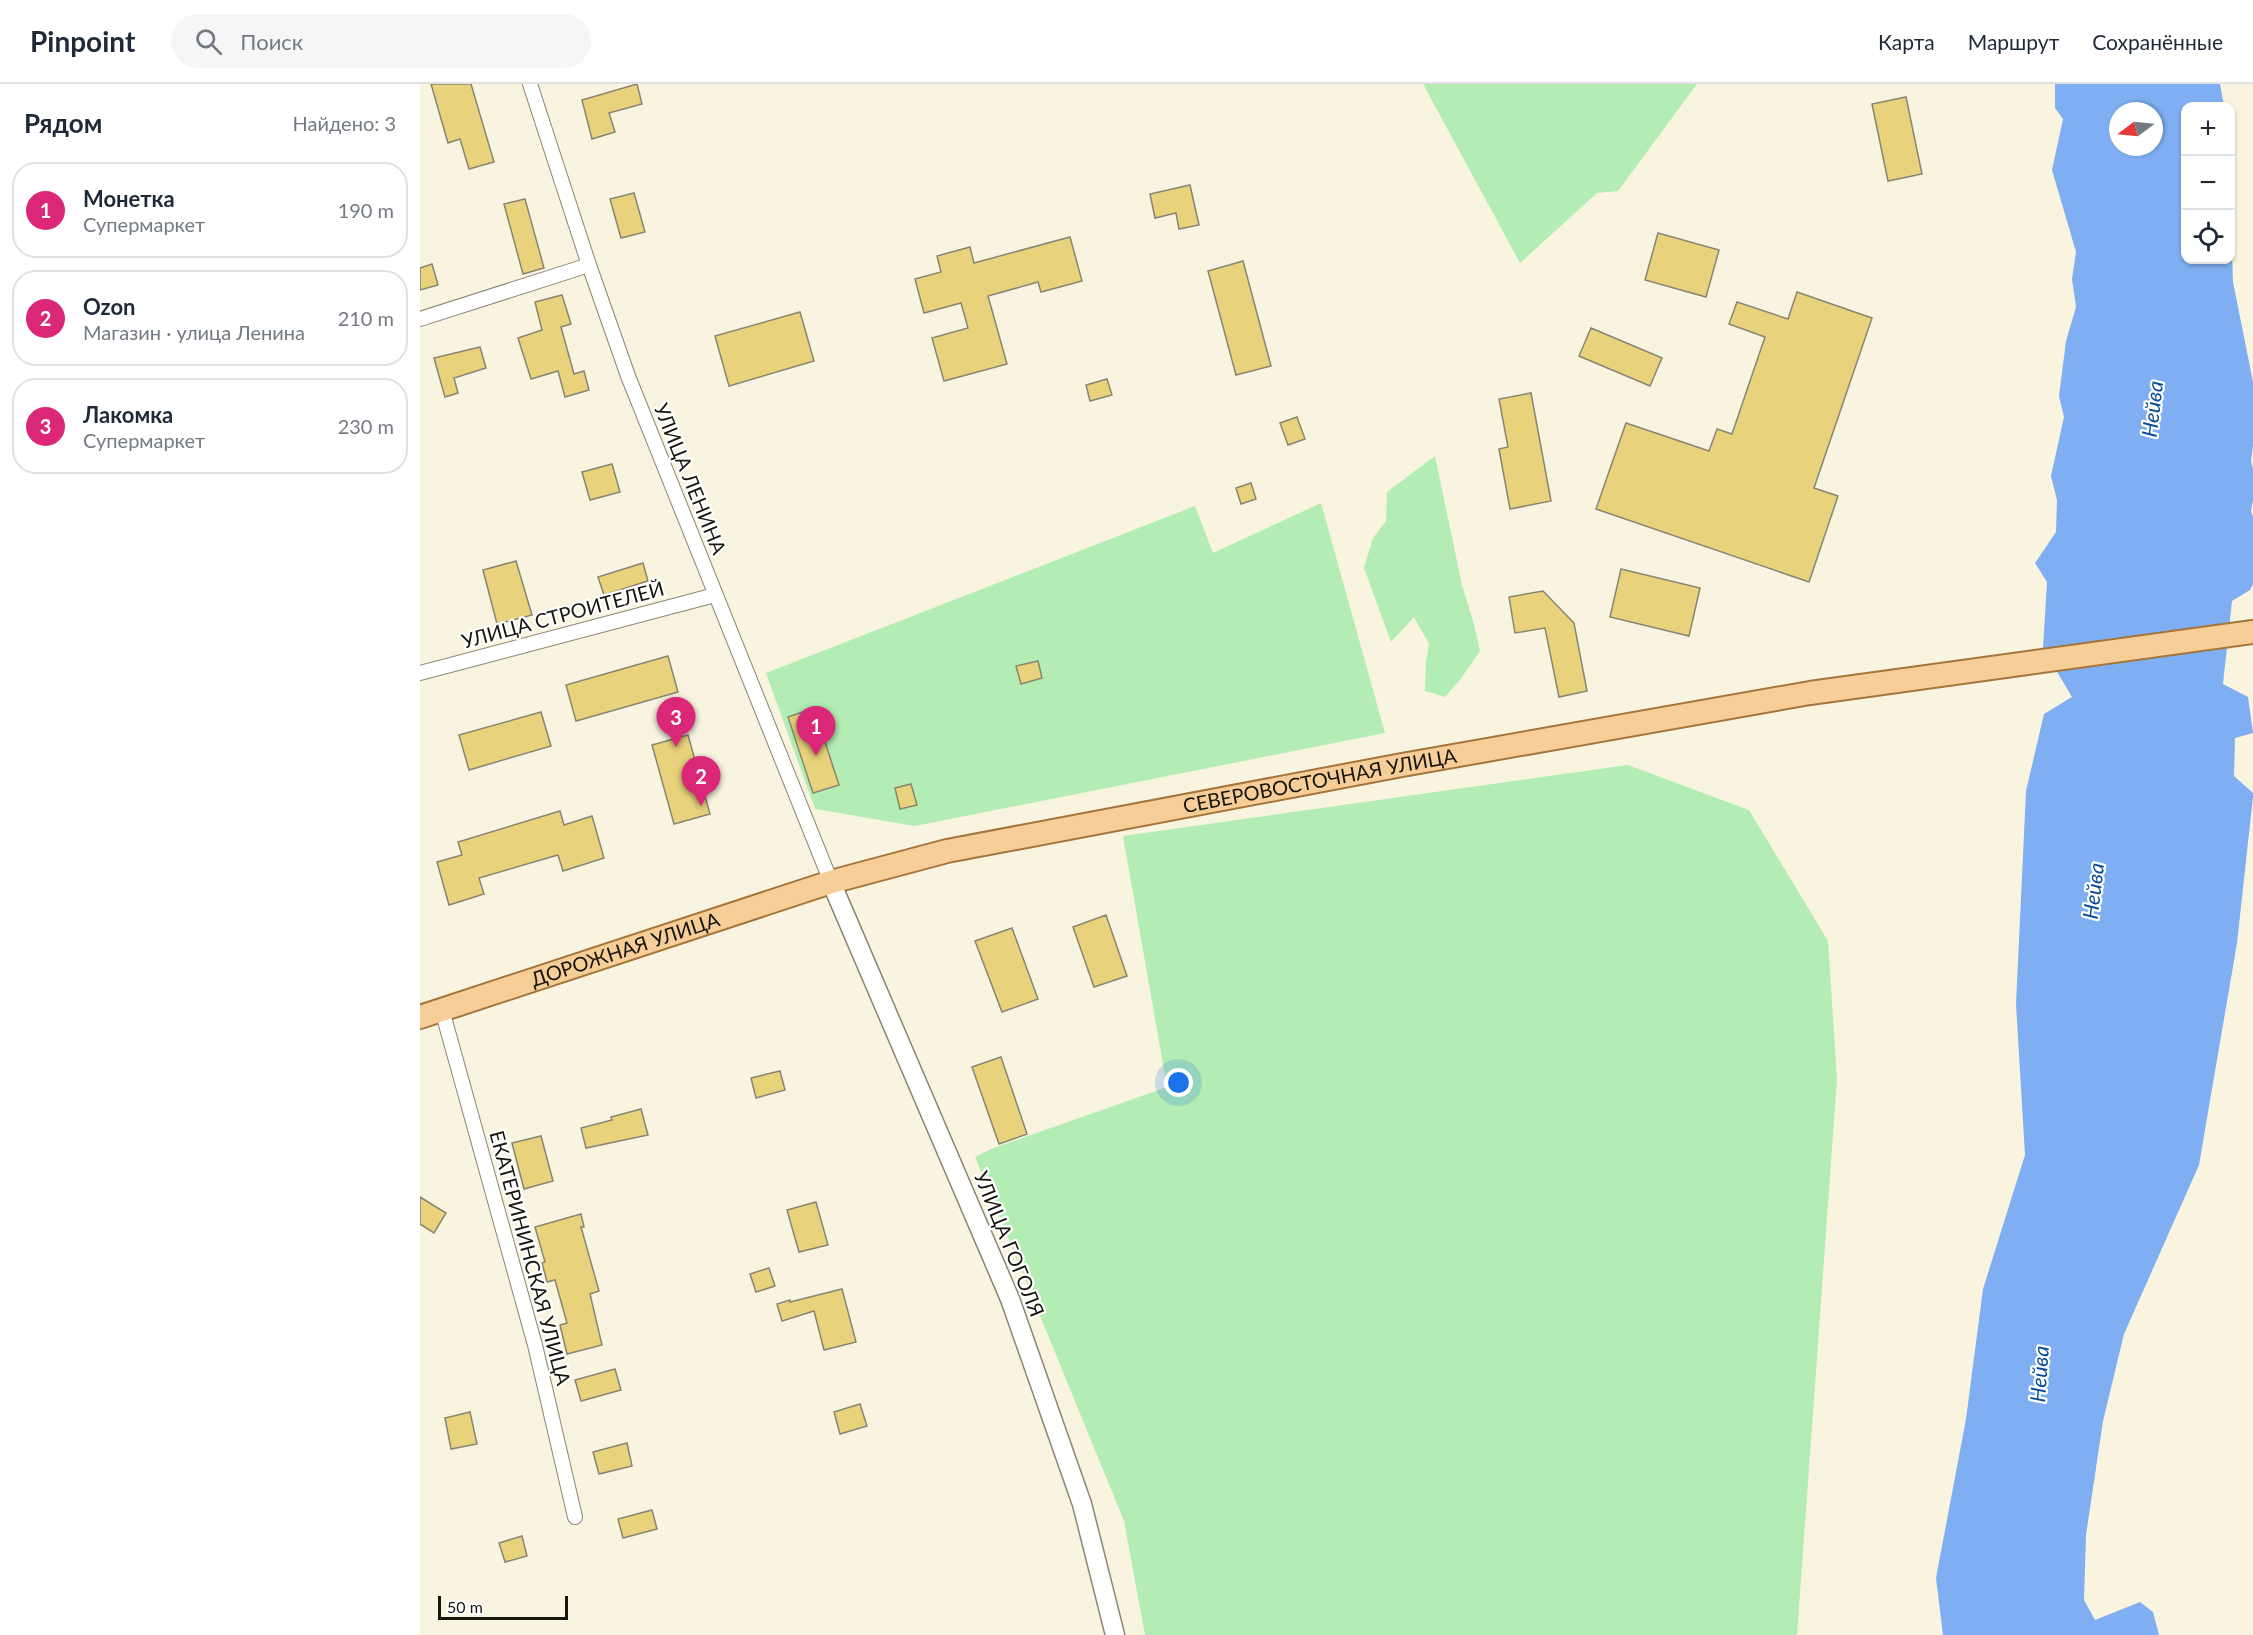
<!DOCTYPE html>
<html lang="ru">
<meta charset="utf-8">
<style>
:root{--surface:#fff;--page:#f6f6f7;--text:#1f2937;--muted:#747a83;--line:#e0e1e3;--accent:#db2777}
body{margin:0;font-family:Lato,sans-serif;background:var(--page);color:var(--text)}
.controls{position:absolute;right:18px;top:18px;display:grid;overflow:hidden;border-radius:12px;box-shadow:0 2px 4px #0004}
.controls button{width:54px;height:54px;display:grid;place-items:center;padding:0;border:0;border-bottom:2px solid var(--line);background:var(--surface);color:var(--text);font:30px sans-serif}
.compass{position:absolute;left:1689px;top:18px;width:54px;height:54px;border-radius:50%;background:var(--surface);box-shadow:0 2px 4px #0004;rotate:254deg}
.scale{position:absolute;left:18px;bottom:15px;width:130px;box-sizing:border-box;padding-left:6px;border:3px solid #16150e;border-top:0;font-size:16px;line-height:21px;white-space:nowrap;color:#16150e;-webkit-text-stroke:4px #fff;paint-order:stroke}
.you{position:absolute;left:759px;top:999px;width:21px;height:21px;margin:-15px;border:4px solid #fff;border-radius:50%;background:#1a73e8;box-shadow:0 0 0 9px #1a73e833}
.badge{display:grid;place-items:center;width:39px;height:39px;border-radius:50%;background:var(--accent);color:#fff;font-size:20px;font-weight:700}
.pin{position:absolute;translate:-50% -50px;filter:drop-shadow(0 2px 3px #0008)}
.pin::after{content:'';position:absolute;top:32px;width:21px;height:18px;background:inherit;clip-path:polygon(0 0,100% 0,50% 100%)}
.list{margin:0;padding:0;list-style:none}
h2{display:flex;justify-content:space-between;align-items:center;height:78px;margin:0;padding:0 24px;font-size:26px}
h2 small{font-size:20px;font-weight:400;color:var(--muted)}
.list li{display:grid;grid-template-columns:39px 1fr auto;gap:18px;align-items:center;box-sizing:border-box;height:96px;margin:0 12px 12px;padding:0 12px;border:2px solid var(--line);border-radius:24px}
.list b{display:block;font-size:22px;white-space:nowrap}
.list p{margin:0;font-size:20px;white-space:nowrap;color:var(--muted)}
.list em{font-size:20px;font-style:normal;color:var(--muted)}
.icon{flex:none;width:33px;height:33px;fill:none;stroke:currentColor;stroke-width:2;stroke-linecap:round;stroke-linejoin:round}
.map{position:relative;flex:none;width:1833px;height:1551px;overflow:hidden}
header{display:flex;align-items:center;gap:36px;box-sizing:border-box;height:84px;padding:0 30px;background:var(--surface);border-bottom:2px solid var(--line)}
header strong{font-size:28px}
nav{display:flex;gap:33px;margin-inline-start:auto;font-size:21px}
.search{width:420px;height:54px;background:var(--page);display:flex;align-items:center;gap:15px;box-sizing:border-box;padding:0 21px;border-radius:33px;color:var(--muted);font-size:22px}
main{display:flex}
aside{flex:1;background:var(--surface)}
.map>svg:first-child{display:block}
.green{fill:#b3edb3}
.water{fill:#7faff2;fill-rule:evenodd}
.building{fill:#e8d27b;stroke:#898573;stroke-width:1.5}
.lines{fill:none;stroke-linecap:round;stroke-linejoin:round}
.minor-casing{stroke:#8a8674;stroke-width:16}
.tertiary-casing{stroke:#8a8674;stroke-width:21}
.primary-casing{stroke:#a5763c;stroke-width:26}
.minor{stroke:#fff;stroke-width:14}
.tertiary{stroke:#fff;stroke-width:18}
.primary{stroke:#f7cd98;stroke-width:22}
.labels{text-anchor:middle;stroke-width:4.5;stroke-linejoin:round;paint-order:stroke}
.street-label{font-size:20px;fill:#16150e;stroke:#fff}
.water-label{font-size:21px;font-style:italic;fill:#084a97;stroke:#fff}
</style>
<header>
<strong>Pinpoint</strong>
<div class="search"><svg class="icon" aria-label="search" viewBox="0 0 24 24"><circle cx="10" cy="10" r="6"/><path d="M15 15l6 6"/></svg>Поиск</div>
<nav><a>Карта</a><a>Маршрут</a><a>Сохранённые</a></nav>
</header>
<main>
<aside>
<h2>Рядом<small>Найдено: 3</small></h2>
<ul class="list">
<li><span class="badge">1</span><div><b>Монетка</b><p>Супермаркет</p></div><em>190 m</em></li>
<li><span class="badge">2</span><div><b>Ozon</b><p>Магазин · улица Ленина</p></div><em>210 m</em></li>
<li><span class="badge">3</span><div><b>Лакомка</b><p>Супермаркет</p></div><em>230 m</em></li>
</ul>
</aside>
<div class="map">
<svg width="1833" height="1551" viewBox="0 0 1833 1551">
<rect width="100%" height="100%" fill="#f9f4e0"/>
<path class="green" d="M 1003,0 L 1277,0 L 1198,107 L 1177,109 L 1100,179 Z
M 1015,372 L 1042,501 L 1053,537 L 1060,567 L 1040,596 L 1025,613 L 1005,607 L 1006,578 L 1009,560 L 994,533 L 971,558 L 944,484 L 953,454 L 966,437 L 967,408 Z
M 901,419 L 965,649 L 495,742 L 395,725 L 346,589 L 775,422 L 793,469 Z
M 1208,681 L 1329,726 L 1408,857 L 1417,995 L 1377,1551 L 725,1551 L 704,1437 L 555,1073 L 571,1065 L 747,1003 L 703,752 Z"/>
<path class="water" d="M 1635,0 L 1800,0 L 1804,22 L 1766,22 L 1766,176 L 1810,176 L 1811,141 L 1813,198 L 1833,298 L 1833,362 L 1831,377 L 1833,385 L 1833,417 L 1831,427 L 1833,433 L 1833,500 L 1830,506 L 1812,517 L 1803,600 L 1828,613 L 1833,649 L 1815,654 L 1814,692 L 1833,709 L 1833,713 L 1817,859 L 1779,1081 L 1704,1250 L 1683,1337 L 1666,1451 L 1664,1516 L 1675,1536 L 1720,1518 L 1733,1528 L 1739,1551 L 1523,1551 L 1516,1494 L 1546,1335 L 1563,1205 L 1605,1071 L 1596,920 L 1606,707 L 1624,630 L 1652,613 L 1623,564 L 1627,498 L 1615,479 L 1636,448 L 1637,416 L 1631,392 L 1644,333 L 1639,312 L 1646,257 L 1656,223 L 1652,195 L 1656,168 L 1632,86 L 1643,35 L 1635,24 ZM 1698,27 L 1734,27 L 1734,63 L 1698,63 Z"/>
<path class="building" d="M 11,0 L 51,0 L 74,78 L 49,85 L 40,55 L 28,59 Z
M 217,0 L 222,20 L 189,29 L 195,48 L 172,55 L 162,16 Z
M 1486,13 L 1502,90 L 1468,97 L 1452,20 Z
M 770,101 L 779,141 L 759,145 L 756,129 L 735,134 L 730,110 Z
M 214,109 L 225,148 L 201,154 L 190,115 Z
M 105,115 L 124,184 L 103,190 L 84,120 Z
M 1238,149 L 1299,166 L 1286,213 L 1225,196 Z
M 650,153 L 662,197 L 621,208 L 618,198 L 568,212 L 587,280 L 524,297 L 512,254 L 548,244 L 541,219 L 504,229 L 495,195 L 521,188 L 517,172 L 550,163 L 554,179 Z
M 823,177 L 851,282 L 816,291 L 788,187 Z
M 12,180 L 18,201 L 0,206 L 0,184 Z
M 1377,208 L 1452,234 L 1394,404 L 1418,412 L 1389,498 L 1176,425 L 1206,339 L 1289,367 L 1297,345 L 1312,350 L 1345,253 L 1309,240 L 1317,218 L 1368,235 Z
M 142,211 L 151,240 L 141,243 L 154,290 L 164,287 L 169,306 L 145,313 L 138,287 L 111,295 L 98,254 L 122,246 L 115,218 Z
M 380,228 L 394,277 L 309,302 L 295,252 Z
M 1171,244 L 1242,274 L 1230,302 L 1159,272 Z
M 60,263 L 66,284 L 34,294 L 38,309 L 25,313 L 14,274 Z
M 687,295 L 692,311 L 670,317 L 666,301 Z
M 1111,309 L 1131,417 L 1090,425 L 1079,365 L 1088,363 L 1079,315 Z
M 877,333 L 885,355 L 868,361 L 860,339 Z
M 192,380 L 200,408 L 170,416 L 162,388 Z
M 831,399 L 836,415 L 821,420 L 816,404 Z
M 96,477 L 112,531 L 77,540 L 63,486 Z
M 223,479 L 228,497 L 184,511 L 178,493 Z
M 1201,485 L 1280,504 L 1269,552 L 1190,533 Z
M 1123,507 L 1154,539 L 1167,607 L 1139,613 L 1125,544 L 1095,549 L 1089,513 Z
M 248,572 L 258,608 L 156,637 L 146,601 Z
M 618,577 L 622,594 L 601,600 L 596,582 Z
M 394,624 L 419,701 L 393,709 L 368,633 Z
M 121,628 L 131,662 L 49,686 L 39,651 Z
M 268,651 L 290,730 L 254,740 L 232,661 Z
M 491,700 L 497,721 L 480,725 L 475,704 Z
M 140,727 L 144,741 L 172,732 L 184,774 L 143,787 L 138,771 L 59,794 L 64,810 L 29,821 L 17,778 L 42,771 L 38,758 Z
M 686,831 L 707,892 L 674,903 L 653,843 Z
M 592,844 L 618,915 L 582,928 L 555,857 Z
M 581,973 L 607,1050 L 579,1060 L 552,983 Z
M 360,987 L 365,1006 L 336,1014 L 331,994 Z
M 221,1025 L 228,1051 L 166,1064 L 161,1044 L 192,1036 L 191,1033 Z
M 121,1052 L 133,1097 L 104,1105 L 92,1059 Z
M 0,1113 L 26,1129 L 14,1149 L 0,1140 Z
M 396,1118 L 408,1161 L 379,1168 L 367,1126 Z
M 161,1130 L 164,1143 L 161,1143 L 179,1207 L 170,1210 L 182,1261 L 147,1270 L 140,1241 L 147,1239 L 135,1196 L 127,1198 L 122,1179 L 125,1178 L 115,1143 Z
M 349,1184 L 355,1202 L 336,1208 L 330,1190 Z
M 422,1205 L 436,1258 L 404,1266 L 394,1227 L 362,1237 L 357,1220 L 370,1216 L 370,1218 Z
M 195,1285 L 201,1306 L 161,1317 L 155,1296 Z
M 440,1320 L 447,1342 L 420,1350 L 414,1328 Z
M 50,1328 L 57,1360 L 31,1365 L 25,1334 Z
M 207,1359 L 212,1382 L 179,1390 L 173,1368 Z
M 232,1426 L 237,1445 L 203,1454 L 198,1435 Z
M 102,1452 L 107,1472 L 85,1478 L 79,1459 Z"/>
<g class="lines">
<g class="minor-casing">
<path id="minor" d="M 110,0 L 169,181 L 208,292 L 411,798
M 0,235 L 169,181
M 0,589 L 295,511
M 22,926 L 115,1261 L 155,1433"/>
</g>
<g class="tertiary-casing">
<path id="tertiary" d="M 411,798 L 590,1215 L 662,1420 L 695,1551"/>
</g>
<g class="primary-casing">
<g id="primary">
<path id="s1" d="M 0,933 L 411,798 L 527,767 L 982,681 L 1390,609 L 1833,548"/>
</g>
</g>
<use href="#minor" class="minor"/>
<use href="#tertiary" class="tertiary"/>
<use href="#primary" class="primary"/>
</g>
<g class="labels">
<g class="street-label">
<text transform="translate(270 395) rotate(68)" y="7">УЛИЦА ЛЕНИНА</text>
<text transform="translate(143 531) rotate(-15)" y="7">УЛИЦА СТРОИТЕЛЕЙ</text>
<text dy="7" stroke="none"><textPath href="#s1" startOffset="932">СЕВЕРОВОСТОЧНАЯ УЛИЦА</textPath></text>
<text dy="7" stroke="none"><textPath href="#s1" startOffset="216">ДОРОЖНАЯ УЛИЦА</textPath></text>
<text transform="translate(589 1160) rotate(68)" y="7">УЛИЦА ГОГОЛЯ</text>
<text transform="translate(110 1174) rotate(75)" y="7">ЕКАТЕРИНИНСКАЯ УЛИЦА</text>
</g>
<g class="water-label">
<text transform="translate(1733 325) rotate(-83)" y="7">Нейва</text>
<text transform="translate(1674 807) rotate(-83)" y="7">Нейва</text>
<text transform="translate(1620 1290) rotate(-86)" y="7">Нейва</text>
</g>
</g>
</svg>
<div class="controls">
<button>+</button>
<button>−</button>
<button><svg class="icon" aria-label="locate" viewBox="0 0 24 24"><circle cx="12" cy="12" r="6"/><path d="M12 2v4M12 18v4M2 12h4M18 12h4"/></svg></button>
</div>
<svg class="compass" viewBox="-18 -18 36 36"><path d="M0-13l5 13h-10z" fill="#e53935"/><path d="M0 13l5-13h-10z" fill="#747a83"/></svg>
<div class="scale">50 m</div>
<div class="you"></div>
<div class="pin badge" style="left:396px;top:672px">1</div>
<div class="pin badge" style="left:281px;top:722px">2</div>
<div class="pin badge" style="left:256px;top:663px">3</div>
</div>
</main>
